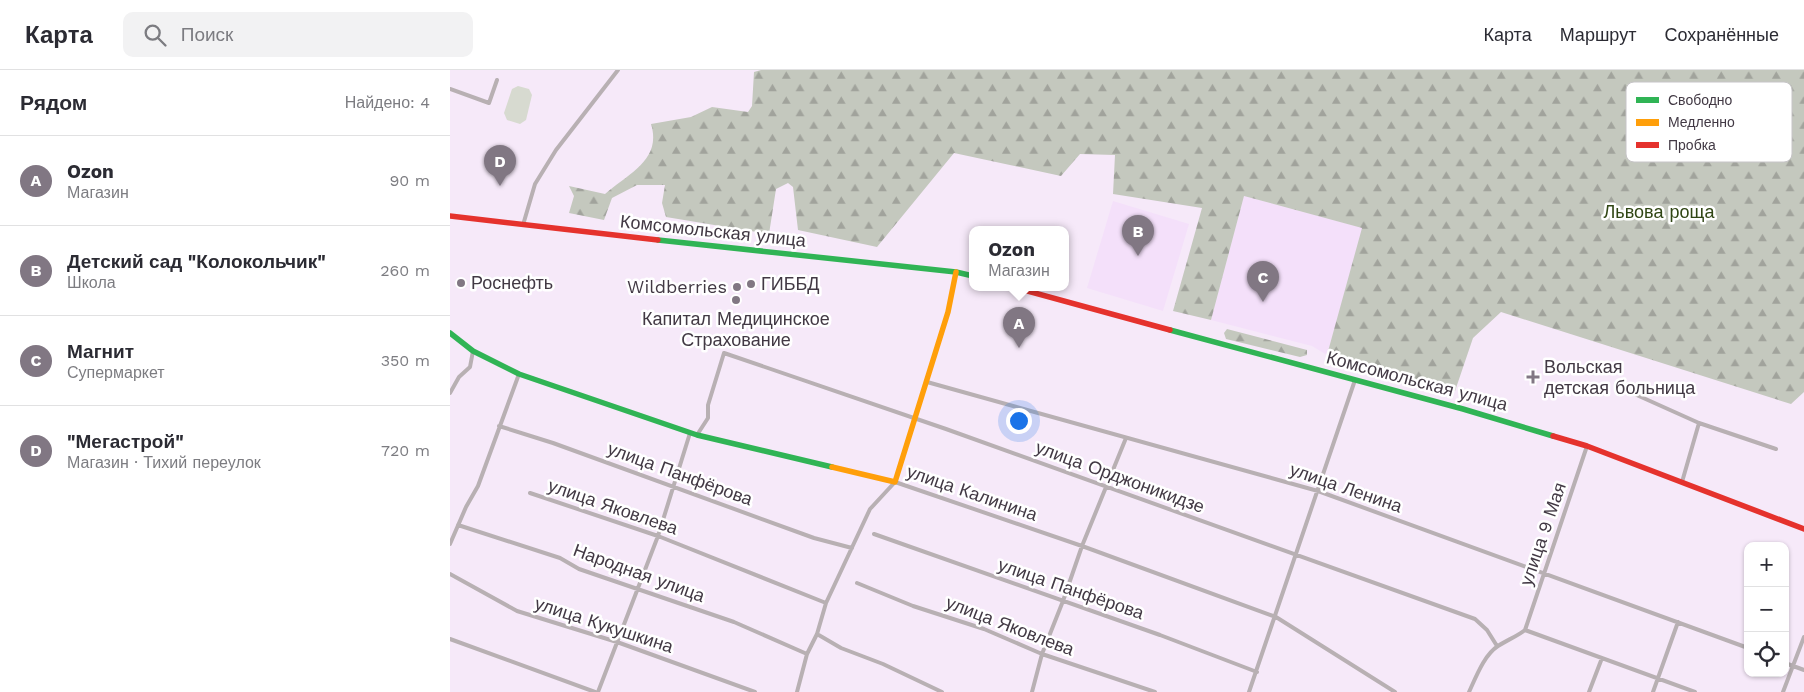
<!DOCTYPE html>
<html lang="ru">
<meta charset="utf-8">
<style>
:root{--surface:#fff;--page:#f2f2f3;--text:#2b2b33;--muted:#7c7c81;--line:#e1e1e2;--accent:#817783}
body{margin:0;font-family:"Work Sans",sans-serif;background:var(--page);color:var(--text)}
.controls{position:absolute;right:15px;bottom:15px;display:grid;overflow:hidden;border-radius:10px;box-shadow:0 1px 4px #0004}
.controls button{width:45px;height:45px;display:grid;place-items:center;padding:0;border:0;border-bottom:1px solid var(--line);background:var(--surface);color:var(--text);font:25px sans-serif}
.you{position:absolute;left:568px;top:350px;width:18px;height:18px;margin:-12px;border:4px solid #fff;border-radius:50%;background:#1a73e8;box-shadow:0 0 0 8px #1a73e833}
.badge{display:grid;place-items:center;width:32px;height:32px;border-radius:50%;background:var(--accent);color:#fff;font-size:16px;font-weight:700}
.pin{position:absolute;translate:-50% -41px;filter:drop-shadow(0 1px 2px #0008)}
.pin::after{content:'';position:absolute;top:26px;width:18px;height:15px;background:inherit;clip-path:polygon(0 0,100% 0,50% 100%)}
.popup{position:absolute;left:519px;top:156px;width:100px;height:65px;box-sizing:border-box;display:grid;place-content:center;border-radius:10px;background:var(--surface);filter:drop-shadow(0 1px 4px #0005);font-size:16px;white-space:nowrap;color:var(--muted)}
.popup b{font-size:19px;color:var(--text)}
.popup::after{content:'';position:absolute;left:50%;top:100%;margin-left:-10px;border:10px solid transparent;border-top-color:var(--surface)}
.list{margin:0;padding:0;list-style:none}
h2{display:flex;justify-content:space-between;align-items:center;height:65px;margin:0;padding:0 20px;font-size:21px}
h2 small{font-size:16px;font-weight:400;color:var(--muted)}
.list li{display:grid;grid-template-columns:32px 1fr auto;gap:15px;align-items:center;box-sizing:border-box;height:90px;padding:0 20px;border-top:1px solid var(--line)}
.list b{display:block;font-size:19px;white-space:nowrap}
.list p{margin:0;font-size:16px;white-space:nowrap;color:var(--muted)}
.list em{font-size:16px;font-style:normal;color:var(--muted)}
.icon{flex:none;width:28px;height:28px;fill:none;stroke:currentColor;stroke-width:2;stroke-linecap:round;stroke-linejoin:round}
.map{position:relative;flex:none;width:1354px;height:622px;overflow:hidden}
header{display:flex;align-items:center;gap:30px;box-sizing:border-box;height:70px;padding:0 25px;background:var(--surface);border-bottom:1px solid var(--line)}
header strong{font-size:24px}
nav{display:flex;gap:28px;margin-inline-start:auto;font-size:18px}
.search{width:350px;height:45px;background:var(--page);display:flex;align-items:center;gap:12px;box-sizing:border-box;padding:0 18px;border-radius:10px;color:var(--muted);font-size:19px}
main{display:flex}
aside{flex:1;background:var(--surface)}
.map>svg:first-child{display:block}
.built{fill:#f4e0fa}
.forest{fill:url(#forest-firs)}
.green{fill:#d7dad0}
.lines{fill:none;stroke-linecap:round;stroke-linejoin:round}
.street{stroke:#b8b0b3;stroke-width:4}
.fast{stroke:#30b455;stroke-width:5.5}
.slow{stroke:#ff9f0a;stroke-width:5.5}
.jam{stroke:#e5322d;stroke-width:5.5}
.poi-dot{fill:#817783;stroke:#fff;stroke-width:2}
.labels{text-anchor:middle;stroke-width:5;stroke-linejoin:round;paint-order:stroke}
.park-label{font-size:18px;fill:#304614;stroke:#fff}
.street-label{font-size:18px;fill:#423944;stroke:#fff}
.poi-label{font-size:18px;fill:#423944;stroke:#fff;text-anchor:start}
.key{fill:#fff;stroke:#c6c4c7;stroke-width:1}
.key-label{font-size:14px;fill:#423944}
</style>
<header>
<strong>Карта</strong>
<div class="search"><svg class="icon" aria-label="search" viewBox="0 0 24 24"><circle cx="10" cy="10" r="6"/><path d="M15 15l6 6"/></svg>Поиск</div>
<nav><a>Карта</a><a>Маршрут</a><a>Сохранённые</a></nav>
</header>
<main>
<aside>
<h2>Рядом<small>Найдено: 4</small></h2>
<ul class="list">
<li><span class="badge">A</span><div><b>Ozon</b><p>Магазин</p></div><em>90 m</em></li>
<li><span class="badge">B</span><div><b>Детский сад &quot;Колокольчик&quot;</b><p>Школа</p></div><em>260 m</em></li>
<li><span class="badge">C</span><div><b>Магнит</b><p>Супермаркет</p></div><em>350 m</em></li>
<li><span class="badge">D</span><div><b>&quot;Мегастрой&quot;</b><p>Магазин · Тихий переулок</p></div><em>720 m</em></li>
</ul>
</aside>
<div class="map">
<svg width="1354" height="622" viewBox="0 0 1354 622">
<defs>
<pattern id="forest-firs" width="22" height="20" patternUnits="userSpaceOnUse" patternTransform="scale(1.25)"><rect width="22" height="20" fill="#c4c8be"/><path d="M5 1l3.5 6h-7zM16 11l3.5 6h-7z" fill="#a1a39c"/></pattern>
</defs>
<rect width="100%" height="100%" fill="#f6e9f9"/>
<path class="built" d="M 794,126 L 913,158 L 877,285 L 862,276 L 761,250 Z
M 663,131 L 739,154 L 713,241 L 637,218 Z"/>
<path class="forest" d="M 311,0 L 1354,0 L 1354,322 L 1341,334 L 1051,242 L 1023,268 L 1005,321 L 877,285 L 912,158 L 794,126 L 761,250 L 723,241 L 752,138 L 663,124 L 665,85 L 630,84 L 611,106 L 504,83 L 427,177 L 348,160 L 343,117 L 338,113 L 326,119 L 319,164 L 216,147 L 212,133 L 215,115 L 187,115 L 162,128 L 154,150 L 119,143 L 124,126 L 119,116 L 155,124 C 179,103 212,90 201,54 L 241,47 L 262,37 L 298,42 L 302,36 L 304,2 Z
M 777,259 L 857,280 L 857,285 L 850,287 L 776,269 L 774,263 Z"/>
<path class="green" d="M 68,16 L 79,19 L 82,25 L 76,50 L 70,54 L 57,50 L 54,43 L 62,19 Z"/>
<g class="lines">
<path class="street" d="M 0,19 L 39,33 L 47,10
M 73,155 L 85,114 L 106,80 L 168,0
M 477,312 L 868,421 L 1298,578
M 1180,322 L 1249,353 L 1326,379
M 0,323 L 9,307 L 20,297 L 23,281
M 49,356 L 103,373 L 364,468 L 402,478
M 247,365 L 258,348 L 258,335 L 274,283 L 496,359 L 1025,549 L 1037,560 L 1047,576
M 1232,412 L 1249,353
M 80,423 L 208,466 L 376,533
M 8,455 L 110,488 L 129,499 L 284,552 L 357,584
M 424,464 L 710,565 L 807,602
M 0,474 L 16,437 L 28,416 L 69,304
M 0,504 L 67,541 L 167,572 L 305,622
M 407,513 L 463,536 L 534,559 L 592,584 L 705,622
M 1075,560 L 1137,376
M 1075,560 L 1245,622
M 367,564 L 391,578 L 433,594 L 492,622
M 0,569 L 145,622
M 1335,593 L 1354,600
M 148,622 L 208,466 L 240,363
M 347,622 L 357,584 L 367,564 L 376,533 L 420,439 L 445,412 L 632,476 L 826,547 L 945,622
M 582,622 L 592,584 L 613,531 L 632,476 L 676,368
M 799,622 L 905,310
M 1019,622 C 1026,607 1034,585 1048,576 C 1057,570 1066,567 1075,560
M 1139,622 L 1152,588
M 1203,622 L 1228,552
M 1333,622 L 1354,567"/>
<path class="fast" d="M 208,170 L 506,202 L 523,206
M 720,260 L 1013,339 L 1103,366
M 0,263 L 23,281 L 69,304 L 247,365 L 382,397"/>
<path class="slow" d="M 382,397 L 445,412 L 498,242 L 506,202"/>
<path class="jam" d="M 0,146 L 208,170
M 563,217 L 720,260
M 1103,366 L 1137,376 L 1354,459"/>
</g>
<g class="poi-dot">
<circle cx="11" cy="213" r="5"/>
<circle cx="301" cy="214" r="5"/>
<circle cx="287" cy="217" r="5"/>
<circle cx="286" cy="230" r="5"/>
<path d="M1080.5 299.5h5v5h5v5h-5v5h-5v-5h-5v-5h5z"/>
</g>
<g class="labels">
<g class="park-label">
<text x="1209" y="148">Львова роща</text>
</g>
<g class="street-label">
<text transform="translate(263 161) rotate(6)" y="6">Комсомольская улица</text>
<text transform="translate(967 311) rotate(15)" y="6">Комсомольская улица</text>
<text transform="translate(230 404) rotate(20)" y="6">улица Панфёрова</text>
<text transform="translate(670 407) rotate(20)" y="6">улица Орджоникидзе</text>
<text transform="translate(896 418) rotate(19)" y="6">улица Ленина</text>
<text transform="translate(522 423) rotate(19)" y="6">улица Калинина</text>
<text transform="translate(163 437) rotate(19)" y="6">улица Яковлева</text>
<text transform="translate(1093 464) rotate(-71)" y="6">улица 9 Мая</text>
<text transform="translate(189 503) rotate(20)" y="6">Народная улица</text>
<text transform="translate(621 519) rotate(19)" y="6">улица Панфёрова</text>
<text transform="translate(154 555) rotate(18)" y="6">улица Кукушкина</text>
<text transform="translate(560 556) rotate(21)" y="6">улица Яковлева</text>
</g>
<g class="poi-label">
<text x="21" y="219">Роснефть</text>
<text x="311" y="220">ГИББД</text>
<text x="277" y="223" text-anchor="end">Wildberries</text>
<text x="286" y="255" text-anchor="middle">Капитал Медицинское<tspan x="286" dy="21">Страхование</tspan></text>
<text x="1094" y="303">Вольская<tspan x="1094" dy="21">детская больница</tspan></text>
</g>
</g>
<rect x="1176" y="12" width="166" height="80" rx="8" class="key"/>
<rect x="1186" y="27" width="23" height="6" fill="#30b455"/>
<rect x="1186" y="49" width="23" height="7" fill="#ff9f0a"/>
<rect x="1186" y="72" width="23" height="6" fill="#e5322d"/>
<g class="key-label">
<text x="1218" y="35">Свободно</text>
<text x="1218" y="57">Медленно</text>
<text x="1218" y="80">Пробка</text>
</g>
</svg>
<div class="controls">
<button>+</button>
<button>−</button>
<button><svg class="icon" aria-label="locate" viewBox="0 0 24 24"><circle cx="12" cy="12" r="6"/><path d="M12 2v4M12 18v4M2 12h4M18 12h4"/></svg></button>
</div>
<div class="you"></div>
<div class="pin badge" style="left:569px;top:278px">A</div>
<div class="popup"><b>Ozon</b>Магазин</div>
<div class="pin badge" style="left:688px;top:186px">B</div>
<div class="pin badge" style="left:813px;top:232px">C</div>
<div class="pin badge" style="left:50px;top:116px">D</div>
</div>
</main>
